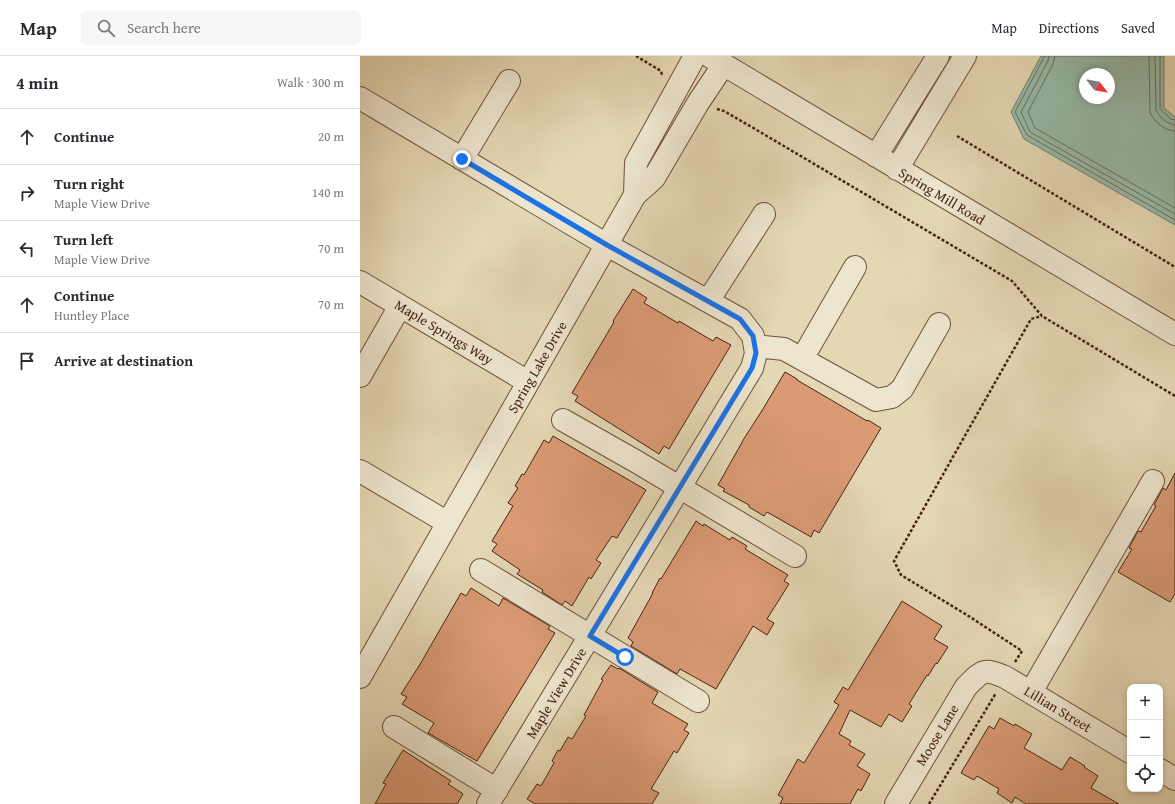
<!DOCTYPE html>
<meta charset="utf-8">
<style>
:root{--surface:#fff;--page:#f7f7f7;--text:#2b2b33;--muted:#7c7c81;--line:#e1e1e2}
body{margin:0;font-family:"Gentium Book Plus",serif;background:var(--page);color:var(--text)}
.controls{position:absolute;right:12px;bottom:12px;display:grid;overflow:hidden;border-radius:8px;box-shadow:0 2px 6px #0003}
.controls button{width:36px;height:36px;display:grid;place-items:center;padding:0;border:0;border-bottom:1px solid var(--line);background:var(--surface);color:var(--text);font:20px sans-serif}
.compass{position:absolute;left:719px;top:12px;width:36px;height:36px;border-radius:50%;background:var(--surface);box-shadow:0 2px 6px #0003;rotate:121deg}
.stop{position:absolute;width:12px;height:12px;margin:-9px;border:3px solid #1a73e8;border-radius:50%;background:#fff}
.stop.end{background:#1a73e8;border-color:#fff;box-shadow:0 1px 4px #0008}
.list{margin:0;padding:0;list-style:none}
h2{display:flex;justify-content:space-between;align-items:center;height:52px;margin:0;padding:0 16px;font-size:17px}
h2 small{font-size:13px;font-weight:400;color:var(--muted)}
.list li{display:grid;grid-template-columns:26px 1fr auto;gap:12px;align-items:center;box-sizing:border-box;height:56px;padding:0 16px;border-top:1px solid var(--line)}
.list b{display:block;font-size:15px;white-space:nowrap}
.list p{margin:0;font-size:13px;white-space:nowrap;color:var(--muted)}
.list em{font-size:13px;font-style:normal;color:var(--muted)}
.icon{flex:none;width:22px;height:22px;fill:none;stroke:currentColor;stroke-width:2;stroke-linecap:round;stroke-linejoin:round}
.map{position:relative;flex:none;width:815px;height:748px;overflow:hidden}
header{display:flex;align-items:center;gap:24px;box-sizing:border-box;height:56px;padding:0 20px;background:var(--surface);border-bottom:1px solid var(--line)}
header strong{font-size:19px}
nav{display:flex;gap:22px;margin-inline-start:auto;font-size:14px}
.search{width:280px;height:36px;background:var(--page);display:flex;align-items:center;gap:10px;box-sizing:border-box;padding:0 14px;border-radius:8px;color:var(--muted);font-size:15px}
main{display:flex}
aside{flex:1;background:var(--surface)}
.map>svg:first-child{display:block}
.water{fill:#96baa9;stroke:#767e6d;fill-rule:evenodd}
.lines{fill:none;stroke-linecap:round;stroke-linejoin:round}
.shore{stroke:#6e6f5e;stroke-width:1}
.building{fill:#da9a74;stroke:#472413}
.minor-casing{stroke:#6e513b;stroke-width:24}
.path{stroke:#472413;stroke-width:2.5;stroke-dasharray:3 2;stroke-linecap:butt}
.minor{stroke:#ede5ce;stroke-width:22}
.route{stroke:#1a73e8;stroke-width:5}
.labels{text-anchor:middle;stroke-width:3.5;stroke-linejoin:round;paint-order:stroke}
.street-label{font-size:14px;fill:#472413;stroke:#ede5ce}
</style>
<header>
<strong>Map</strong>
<div class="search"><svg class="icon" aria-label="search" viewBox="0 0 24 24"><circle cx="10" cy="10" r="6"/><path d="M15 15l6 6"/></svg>Search here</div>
<nav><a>Map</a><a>Directions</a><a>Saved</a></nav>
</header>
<main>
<aside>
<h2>4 min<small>Walk · 300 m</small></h2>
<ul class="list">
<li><svg class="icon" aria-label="ahead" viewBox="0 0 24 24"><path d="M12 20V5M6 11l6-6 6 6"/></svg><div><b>Continue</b></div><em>20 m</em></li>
<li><svg class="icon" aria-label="right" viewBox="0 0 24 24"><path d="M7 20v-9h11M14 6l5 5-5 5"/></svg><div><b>Turn right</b><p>Maple View Drive</p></div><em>140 m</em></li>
<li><svg class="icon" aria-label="left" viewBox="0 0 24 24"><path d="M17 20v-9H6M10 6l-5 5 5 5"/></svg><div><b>Turn left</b><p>Maple View Drive</p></div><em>70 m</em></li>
<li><svg class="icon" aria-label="ahead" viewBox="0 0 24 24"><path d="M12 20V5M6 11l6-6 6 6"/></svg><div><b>Continue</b><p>Huntley Place</p></div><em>70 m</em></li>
<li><svg class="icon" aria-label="arrive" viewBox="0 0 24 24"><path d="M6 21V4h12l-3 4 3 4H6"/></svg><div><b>Arrive at destination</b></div></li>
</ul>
</aside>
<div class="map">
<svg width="815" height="748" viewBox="0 0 815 748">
<rect width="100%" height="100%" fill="#e4d7b3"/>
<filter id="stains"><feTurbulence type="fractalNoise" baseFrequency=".005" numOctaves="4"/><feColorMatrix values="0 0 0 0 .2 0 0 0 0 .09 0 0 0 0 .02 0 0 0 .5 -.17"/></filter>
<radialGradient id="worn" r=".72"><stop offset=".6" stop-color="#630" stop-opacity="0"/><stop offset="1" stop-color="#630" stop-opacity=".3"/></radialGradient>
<path class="water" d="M 681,0 L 804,0 L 804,52 L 815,61 L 815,169 L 664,83 L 651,56 ZM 725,18 L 749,18 L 749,42 L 725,42 Z"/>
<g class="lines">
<path class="shore" d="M 684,0 L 683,3 L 655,56 L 667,79 L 815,164
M 689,0 L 688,5 L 661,56 L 670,76 L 815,158
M 695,0 L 693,8 L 668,56 L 675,72 L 815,152
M 789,0 L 790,57 C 795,66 805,75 815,75
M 795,0 L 796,54 C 799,61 807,68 815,69
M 800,0 L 800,53 L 811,63 L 815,64"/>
</g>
<path class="building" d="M 273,233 L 287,242 L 284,247 L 318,267 L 319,265 L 353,285 L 356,281 L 371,289 L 309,393 L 304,390 L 299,398 L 215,345 L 218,340 L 212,337 L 254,266 L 253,265 Z
M 425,316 L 437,323 L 437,324 L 507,365 L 508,364 L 521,372 L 459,477 L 454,474 L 451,481 L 407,456 L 404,460 L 389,451 L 389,449 L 363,435 L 365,433 L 358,429 L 385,381 L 403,353 Z
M 193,380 L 286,434 L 257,482 L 252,480 L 236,504 L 241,507 L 231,523 L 229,521 L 212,550 L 205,545 L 202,549 L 182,536 L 183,534 L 157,518 L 160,514 L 132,495 L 137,488 L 132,485 L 153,450 L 148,447 L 158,432 L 155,430 L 162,418 L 164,419 L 184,384 L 189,387 Z
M 815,417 L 815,538 L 810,546 L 758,516 L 772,493 L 769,492 L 778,475 L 781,476 L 796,450 L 794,449 L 803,432 L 806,434 Z
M 336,465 L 343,470 L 344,468 L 370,484 L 372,481 L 387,490 L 385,493 L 428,519 L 424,525 L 429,528 L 407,563 L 414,567 L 407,579 L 393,570 L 356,633 L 320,613 L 317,618 L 271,590 L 273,586 L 268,582 L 293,537 L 292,537 L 300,522 L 301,523 Z
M 111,532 L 139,550 L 143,542 L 190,570 L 188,573 L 195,577 L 117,705 L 68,677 L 74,667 L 42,648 L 47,641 L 41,638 L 59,610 L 101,537 L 106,540 Z
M 542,545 L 582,570 L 574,583 L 588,591 L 577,608 L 576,607 L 568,620 L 567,619 L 549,648 L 552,650 L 542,666 L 529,658 L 521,671 L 490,654 L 479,678 L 491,685 L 489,689 L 505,698 L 497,710 L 510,718 L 501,735 L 498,733 L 490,748 L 420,748 L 423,742 L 418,739 L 438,703 L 444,707 L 479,649 L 474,646 L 483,631 L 488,634 Z
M 251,609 L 258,613 L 259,612 L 298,636 L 292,647 L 328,668 L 324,674 L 329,677 L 317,697 L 314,695 L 291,733 L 299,737 L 292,748 L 175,748 L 167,743 L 177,728 L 181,730 L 194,707 L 192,705 L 198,694 L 200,695 L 208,681 L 212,683 L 226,660 L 224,659 L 243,624 L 241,623 Z
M 640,662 L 654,670 L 655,668 L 672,678 L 664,692 L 702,714 L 710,701 L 725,710 L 724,711 L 738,720 L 731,732 L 759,748 L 666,748 L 655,741 L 652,747 L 637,737 L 639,733 L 617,720 L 614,724 L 601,717 L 629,670 L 634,673 Z
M 43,694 L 91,725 L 88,728 L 103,738 L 97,748 L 15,748 L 26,728 L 23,727 Z"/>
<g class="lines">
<g class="minor-casing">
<path id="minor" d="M 351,1 L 815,278
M 0,42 L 247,189 L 380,263 L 393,280 L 396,297 L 392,312 L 128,748
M 516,100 L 578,0
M 102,103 L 149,25
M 537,113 L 605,0
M 275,139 L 276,107 L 335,0
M 0,226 L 168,326
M 348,245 L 404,158
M 395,290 L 424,293 L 516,344 L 532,341 L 542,333 L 579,268
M 442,303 L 495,211
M 0,320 L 40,250
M 203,364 L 277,406 L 435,500
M 0,415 L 88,467
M 121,514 L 338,645
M 0,621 L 275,139 L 294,122 L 338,47 L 364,8
M 671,636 L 793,425
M 34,671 L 137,734
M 800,714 L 815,723
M 536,748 L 606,631 C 623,614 623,612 645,621 L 770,696"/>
</g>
<path class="path" d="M 276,0 L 301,15 L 302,19
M 357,53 L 364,55 L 395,73 L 652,225 L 682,260 L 815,340
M 597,80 L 815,211
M 655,606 L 662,595 L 607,559 L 541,519 L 534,505 L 671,263 L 682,260
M 569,748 L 636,637"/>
<use href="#minor" class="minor"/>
</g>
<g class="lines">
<path class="route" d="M 102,103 L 247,189 L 380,263 L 393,280 L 396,297 L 392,312 L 230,580 L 265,601"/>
</g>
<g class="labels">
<g class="street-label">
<text transform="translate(582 140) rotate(31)" y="5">Spring Mill Road</text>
<text transform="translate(84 276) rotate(31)" y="5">Maple Springs Way</text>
<text transform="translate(177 311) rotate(-60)" y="5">Spring Lake Drive</text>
<text transform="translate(196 637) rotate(-59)" y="5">Maple View Drive</text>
<text transform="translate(698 653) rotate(31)" y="5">Lillian Street</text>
<text transform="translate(577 679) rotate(-59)" y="5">Moose Lane</text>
</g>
</g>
<rect width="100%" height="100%" filter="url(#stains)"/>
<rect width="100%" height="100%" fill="url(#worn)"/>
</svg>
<div class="controls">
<button>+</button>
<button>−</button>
<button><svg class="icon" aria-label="locate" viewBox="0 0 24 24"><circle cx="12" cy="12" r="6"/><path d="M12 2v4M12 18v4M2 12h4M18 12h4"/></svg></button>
</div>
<svg class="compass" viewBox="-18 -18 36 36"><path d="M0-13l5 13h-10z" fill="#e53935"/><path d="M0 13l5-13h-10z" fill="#7c7c81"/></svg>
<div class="stop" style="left:265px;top:601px"></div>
<div class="stop end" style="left:102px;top:103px"></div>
</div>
</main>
